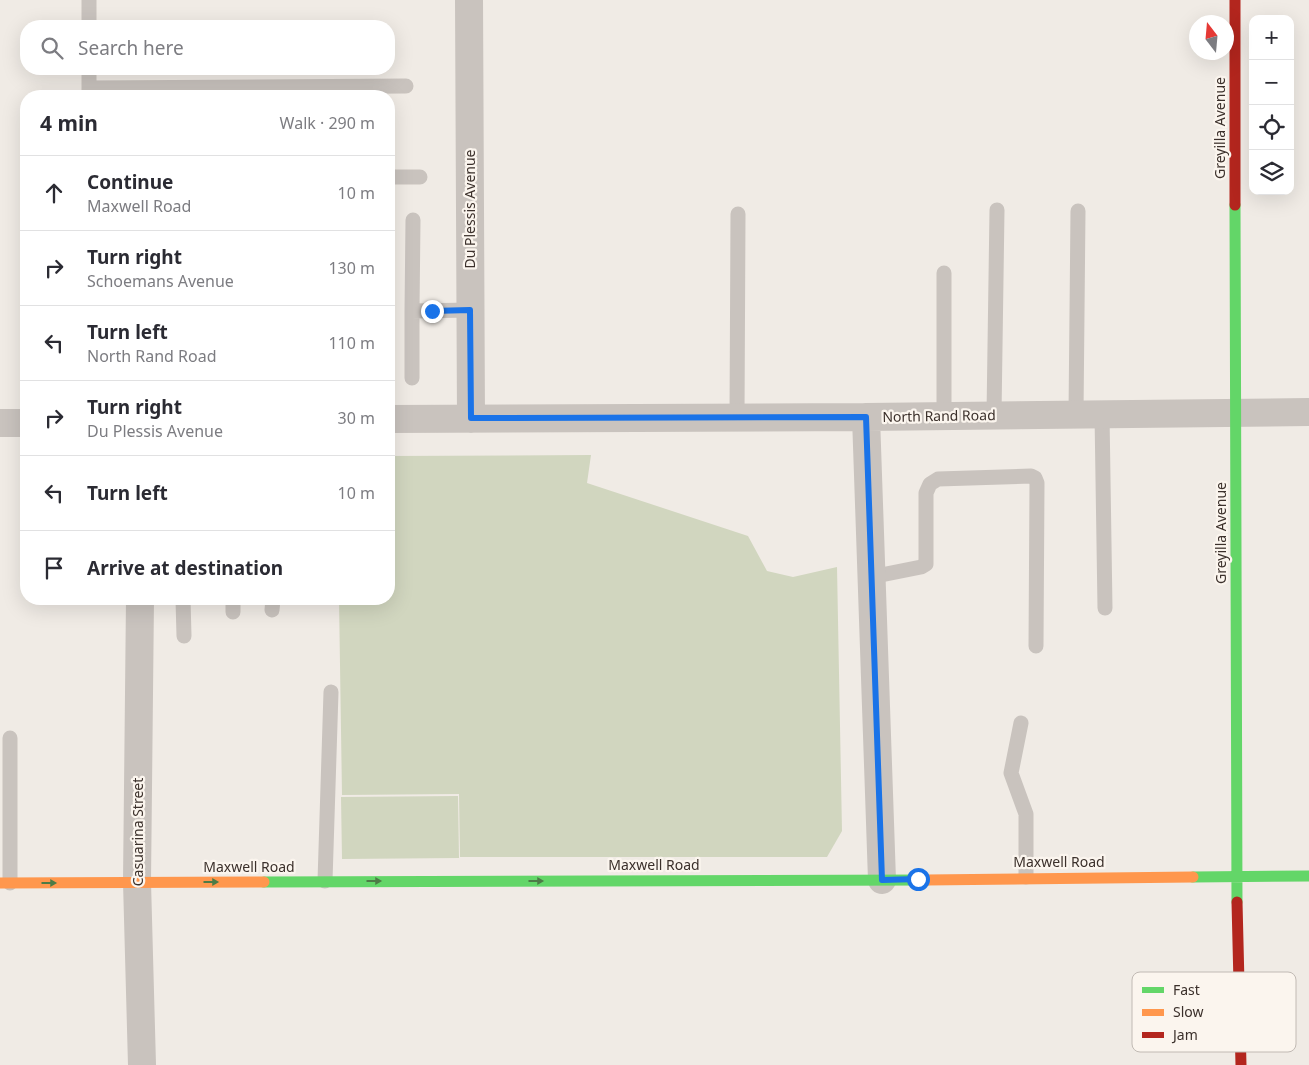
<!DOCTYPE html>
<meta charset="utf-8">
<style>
:root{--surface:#fff;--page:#f7f7f7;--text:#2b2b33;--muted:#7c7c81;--line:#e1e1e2}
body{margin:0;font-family:"Noto Sans",sans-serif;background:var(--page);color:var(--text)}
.controls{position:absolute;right:15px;top:15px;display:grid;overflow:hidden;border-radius:10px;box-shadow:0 5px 20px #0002}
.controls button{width:45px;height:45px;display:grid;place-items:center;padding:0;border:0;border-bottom:1px solid var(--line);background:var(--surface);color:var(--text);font:25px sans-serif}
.compass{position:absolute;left:1189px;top:15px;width:45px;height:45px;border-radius:50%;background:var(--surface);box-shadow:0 5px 20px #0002;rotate:344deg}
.stop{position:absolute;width:15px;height:15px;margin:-11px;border:4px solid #1a73e8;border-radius:50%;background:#fff}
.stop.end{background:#1a73e8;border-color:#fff;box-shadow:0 1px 5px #0008}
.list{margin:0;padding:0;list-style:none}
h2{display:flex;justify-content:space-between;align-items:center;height:65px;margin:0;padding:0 20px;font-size:21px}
h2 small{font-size:16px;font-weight:400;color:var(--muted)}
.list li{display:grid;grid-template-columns:32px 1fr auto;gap:15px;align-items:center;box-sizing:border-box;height:75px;padding:0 20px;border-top:1px solid var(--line)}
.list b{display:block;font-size:19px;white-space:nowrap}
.list p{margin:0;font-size:16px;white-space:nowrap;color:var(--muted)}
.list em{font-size:16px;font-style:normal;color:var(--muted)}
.icon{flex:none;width:28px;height:28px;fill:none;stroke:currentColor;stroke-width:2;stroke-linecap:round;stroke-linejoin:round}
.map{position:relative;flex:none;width:1309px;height:1065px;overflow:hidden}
.search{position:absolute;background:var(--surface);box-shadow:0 5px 20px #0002;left:20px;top:20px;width:375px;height:55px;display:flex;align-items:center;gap:12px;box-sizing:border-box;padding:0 18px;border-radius:20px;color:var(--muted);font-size:19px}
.panel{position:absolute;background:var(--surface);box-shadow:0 5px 20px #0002;left:20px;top:90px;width:375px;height:515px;border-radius:20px}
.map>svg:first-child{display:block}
.green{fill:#d1d6bf}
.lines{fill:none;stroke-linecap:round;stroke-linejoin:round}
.lane{stroke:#c9c3be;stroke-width:15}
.street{stroke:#c9c3be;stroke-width:28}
.fast{stroke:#63d668;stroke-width:11}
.slow{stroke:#ff974d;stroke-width:11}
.jam{stroke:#b3261e;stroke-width:11}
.oneway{fill:#4d7b46}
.route{stroke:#1a73e8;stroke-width:6}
.labels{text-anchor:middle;stroke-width:4.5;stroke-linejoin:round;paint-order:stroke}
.street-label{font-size:14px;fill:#3b302b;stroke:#fbf5ee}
.key{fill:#fbf5ee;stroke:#c1bab4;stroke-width:1}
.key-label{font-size:14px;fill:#3b302b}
</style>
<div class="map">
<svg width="1309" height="1065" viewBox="0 0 1309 1065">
<rect width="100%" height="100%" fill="#f0ebe5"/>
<path class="green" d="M 591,455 L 587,483 L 748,536 L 767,571 L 793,577 L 837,567 L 842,831 L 827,857 L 460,857 L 459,794 L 342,795 L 339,599 L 389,599 L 389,456 Z
M 458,796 L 459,858 L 342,859 L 341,797 Z"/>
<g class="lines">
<path class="lane" d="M 89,26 L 89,0
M 89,88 L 406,86
M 89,96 L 89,69
M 389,177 L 420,177
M 413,220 L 412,311 L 471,310
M 944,273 L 944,416
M 412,378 L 412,311
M 1076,414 L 1078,211
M 1102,414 L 1105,608
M 994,415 L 997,210
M 737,418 L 738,214
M 871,577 L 921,567 L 926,564 L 926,493 L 930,484 L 938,479 L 1031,476 L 1035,478 L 1037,483 L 1036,646
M 183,599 L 184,636
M 233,599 L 233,612
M 272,610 L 273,599
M 1021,723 L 1011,773 L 1026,814 L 1026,877
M 10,738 L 10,883
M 325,881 L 331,692"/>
<path class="street" d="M 469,0 L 471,419
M 866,417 L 882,880
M 389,419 L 866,417 L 1309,412
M 0,423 L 26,423
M 140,599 L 137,882 L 142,1065"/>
<path class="fast" d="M 1235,205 L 1237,902
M 1193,877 L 1309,876
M 264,882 L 927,880"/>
<path class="slow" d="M 927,880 L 1193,877
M 0,883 L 264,882"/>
<path class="jam" d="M 1235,0 L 1235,205
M 1237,902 L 1241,1065"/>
</g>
<defs><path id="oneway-solid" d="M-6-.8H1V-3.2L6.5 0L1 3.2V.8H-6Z" transform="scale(1.25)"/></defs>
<g class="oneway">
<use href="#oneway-solid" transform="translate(374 881)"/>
<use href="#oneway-solid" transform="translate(536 881)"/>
<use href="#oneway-solid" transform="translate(211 882)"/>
<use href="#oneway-solid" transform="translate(49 883)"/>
</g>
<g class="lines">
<path class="route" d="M 432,311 L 470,310 L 471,418 L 866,417 L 882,880 L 918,879"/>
</g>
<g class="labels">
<g class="street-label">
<text transform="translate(1220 128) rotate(-90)" y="5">Greyilla Avenue</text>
<text transform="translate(470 209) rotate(-90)" y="5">Du Plessis Avenue</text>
<text transform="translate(939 416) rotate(-1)" y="5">North Rand Road</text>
<text transform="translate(1221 533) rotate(-90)" y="5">Greyilla Avenue</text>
<text transform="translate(138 832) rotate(-90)" y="5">Casuarina Street</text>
<text x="1059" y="867">Maxwell Road</text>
<text x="654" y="870">Maxwell Road</text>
<text x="249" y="872">Maxwell Road</text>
</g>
</g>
<rect x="1132" y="972" width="164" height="80" rx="8" class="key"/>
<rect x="1142" y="987" width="22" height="6" fill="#63d668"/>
<rect x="1142" y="1009" width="22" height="7" fill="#ff974d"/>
<rect x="1142" y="1032" width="22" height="6" fill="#b3261e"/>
<g class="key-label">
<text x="1173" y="995">Fast</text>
<text x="1173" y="1017">Slow</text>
<text x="1173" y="1040">Jam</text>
</g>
</svg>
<div class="controls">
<button>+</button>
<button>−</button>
<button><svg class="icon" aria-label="locate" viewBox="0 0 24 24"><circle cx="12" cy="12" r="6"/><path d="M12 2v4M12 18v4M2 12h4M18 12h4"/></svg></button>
<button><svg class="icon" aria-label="layers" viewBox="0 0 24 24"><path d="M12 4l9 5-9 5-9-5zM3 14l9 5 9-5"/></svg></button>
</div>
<svg class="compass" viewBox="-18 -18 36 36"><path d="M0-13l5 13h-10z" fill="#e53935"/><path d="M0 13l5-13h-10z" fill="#7c7c81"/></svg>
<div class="stop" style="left:918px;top:879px"></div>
<div class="stop end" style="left:432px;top:311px"></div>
<div class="search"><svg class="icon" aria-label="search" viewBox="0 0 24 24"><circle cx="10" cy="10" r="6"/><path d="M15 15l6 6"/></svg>Search here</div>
<section class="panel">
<h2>4 min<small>Walk · 290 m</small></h2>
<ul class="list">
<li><svg class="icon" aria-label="ahead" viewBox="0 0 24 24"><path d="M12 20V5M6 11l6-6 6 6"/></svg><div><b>Continue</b><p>Maxwell Road</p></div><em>10 m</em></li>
<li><svg class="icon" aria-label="right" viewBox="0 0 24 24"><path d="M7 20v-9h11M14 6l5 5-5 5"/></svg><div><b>Turn right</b><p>Schoemans Avenue</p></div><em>130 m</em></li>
<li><svg class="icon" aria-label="left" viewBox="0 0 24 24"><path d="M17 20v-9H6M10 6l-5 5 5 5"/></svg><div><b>Turn left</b><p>North Rand Road</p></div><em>110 m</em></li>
<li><svg class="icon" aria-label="right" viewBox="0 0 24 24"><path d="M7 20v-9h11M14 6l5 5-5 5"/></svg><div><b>Turn right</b><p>Du Plessis Avenue</p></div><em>30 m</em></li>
<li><svg class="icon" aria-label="left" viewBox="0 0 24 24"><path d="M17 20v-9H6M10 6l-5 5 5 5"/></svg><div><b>Turn left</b></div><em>10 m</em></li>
<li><svg class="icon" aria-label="arrive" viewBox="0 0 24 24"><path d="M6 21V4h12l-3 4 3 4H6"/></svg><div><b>Arrive at destination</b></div></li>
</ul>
</section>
</div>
